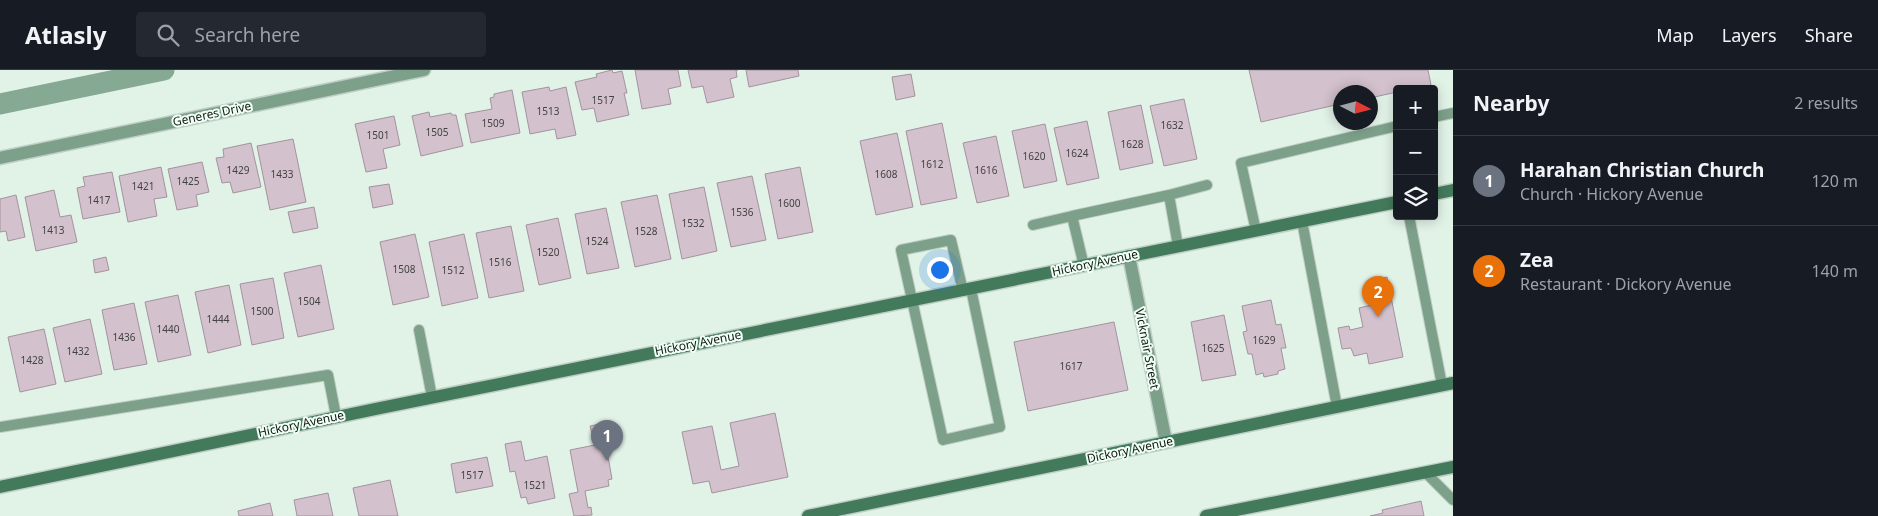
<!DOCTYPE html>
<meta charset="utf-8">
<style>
:root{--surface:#171b24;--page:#242831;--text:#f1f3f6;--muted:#9ea1a6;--line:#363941;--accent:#be4aa3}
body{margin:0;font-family:"Noto Sans",sans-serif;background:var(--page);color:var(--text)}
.controls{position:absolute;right:15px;top:15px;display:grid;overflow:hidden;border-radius:5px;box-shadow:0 2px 12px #0003}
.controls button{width:45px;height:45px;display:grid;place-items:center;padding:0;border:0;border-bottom:1px solid var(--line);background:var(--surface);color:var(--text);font:25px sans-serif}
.compass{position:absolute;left:1333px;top:15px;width:45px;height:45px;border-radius:50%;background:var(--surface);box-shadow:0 2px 12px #0003;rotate:96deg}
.you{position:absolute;left:939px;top:199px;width:18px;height:18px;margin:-12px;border:4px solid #fff;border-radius:50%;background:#1a73e8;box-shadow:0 0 0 8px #1a73e833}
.badge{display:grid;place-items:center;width:32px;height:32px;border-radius:50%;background:var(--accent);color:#fff;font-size:16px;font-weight:700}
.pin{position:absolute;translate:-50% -41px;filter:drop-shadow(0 1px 2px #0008)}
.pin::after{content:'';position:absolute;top:26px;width:18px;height:15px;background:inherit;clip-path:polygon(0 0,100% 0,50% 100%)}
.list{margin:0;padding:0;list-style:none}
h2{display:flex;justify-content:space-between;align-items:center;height:65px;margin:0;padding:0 20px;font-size:21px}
h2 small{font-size:16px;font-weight:400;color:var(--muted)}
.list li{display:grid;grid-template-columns:32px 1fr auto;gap:15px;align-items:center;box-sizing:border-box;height:90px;padding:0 20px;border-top:1px solid var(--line)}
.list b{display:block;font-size:19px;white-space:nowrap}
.list p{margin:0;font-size:16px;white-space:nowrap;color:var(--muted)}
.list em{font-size:16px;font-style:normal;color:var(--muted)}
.icon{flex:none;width:28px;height:28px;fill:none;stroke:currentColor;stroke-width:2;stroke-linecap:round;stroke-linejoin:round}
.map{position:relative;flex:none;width:1453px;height:446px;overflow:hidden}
header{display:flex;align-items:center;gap:30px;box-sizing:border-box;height:70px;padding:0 25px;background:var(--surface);border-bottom:1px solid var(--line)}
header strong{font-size:24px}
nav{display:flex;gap:28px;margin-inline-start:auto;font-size:18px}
.search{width:350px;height:45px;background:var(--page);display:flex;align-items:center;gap:12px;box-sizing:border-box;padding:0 18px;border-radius:5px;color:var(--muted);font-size:19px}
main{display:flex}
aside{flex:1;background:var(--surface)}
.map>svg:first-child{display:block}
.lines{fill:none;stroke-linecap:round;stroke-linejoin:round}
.canal{stroke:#86a994;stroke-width:21}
.building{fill:#d3c2cd;stroke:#a3939e}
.service-casing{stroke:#c0cfc5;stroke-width:12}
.minor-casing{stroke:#c0cfc5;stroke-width:15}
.secondary-casing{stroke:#c0cfc5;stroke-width:15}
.service{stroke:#7da08a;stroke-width:10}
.minor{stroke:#7da08a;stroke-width:12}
.secondary{stroke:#447a5c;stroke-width:12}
.labels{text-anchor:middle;stroke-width:4;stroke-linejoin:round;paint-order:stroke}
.number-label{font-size:10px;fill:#424242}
.street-label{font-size:12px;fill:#111713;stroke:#f0fff5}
</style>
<header>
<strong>Atlasly</strong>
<div class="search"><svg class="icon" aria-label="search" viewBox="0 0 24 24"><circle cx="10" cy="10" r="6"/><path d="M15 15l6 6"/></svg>Search here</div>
<nav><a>Map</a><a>Layers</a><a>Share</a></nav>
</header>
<main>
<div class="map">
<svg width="1453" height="446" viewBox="0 0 1453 446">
<rect width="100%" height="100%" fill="#e1f2e7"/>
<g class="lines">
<path class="canal" d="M 0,34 L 164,0"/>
</g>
<path class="building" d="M 612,0 L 613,3 L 622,1 L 627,23 L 624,23 L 629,45 L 597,52 L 594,38 L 582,40 L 575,12 L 597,7 L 596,4 Z
M 635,0 L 678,0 L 681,16 L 668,19 L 671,34 L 642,39 Z
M 688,0 L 738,0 L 736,0 L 737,7 L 730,9 L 734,27 L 707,33 L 703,16 L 692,18 Z
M 746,0 L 798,0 L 799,6 L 749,17 Z
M 1249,0 L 1428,0 L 1431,15 L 1414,19 L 1397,19 L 1397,22 L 1370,28 L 1370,22 L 1340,22 L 1340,34 L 1261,52 Z
M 911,4 L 915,26 L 896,30 L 892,7 Z
M 549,17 L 550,21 L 566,17 L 576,65 L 557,69 L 555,59 L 530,64 L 522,22 Z
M 512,20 L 520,63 L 471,73 L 465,44 L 492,39 L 490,28 L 494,27 L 494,24 Z
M 1184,29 L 1197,89 L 1164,96 L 1150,36 Z
M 1141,35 L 1153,93 L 1120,100 L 1108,42 Z
M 429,42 L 430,47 L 451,43 L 452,45 L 456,45 L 463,76 L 421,86 L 412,46 Z
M 394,46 L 400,75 L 383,79 L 387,98 L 366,102 L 355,54 Z
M 1087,51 L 1099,108 L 1067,115 L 1054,58 Z
M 942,53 L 957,128 L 921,135 L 906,61 Z
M 1045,54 L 1057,111 L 1024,118 L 1012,61 Z
M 897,63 L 913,137 L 876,145 L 860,71 Z
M 996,66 L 1009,126 L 977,133 L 963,73 Z
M 293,69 L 306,132 L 270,140 L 257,76 Z
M 251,73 L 261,117 L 233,123 L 230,112 L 222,113 L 216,88 L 224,87 L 223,79 Z
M 202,92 L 209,122 L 196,125 L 198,136 L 177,140 L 168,99 Z
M 161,97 L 167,127 L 154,129 L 157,146 L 128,152 L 119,106 Z
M 800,97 L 813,162 L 778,169 L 765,104 Z
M 112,102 L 120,142 L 83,149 L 77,118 L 85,116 L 83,107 Z
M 752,106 L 766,170 L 731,177 L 717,113 Z
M 389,114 L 393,134 L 373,138 L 369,117 Z
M 704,117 L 717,181 L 682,189 L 669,124 Z
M 54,120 L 60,147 L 71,145 L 77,172 L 36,181 L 25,127 Z
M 16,125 L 25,167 L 8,171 L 6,161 L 0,162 L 0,129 Z
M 657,125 L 671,189 L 635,197 L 621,132 Z
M 314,137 L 318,158 L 293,163 L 288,142 Z
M 606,138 L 619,198 L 587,204 L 575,144 Z
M 558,148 L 571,208 L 539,215 L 526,155 Z
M 511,156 L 524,221 L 489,228 L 476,163 Z
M 415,164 L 429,227 L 393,235 L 380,172 Z
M 464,164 L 478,228 L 442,236 L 429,172 Z
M 106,187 L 109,200 L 95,203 L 93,190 Z
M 321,195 L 334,259 L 298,267 L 284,203 Z
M 1387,207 L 1403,287 L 1369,294 L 1367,283 L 1354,286 L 1351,278 L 1342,279 L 1338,258 L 1349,256 L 1350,260 L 1363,257 L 1359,238 L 1376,234 L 1371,211 Z
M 273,208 L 284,268 L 252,275 L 240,214 Z
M 229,215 L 241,275 L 208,283 L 195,222 Z
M 178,225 L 191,285 L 158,292 L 145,232 Z
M 1271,230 L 1276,255 L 1281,254 L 1286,278 L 1281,278 L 1285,299 L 1278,301 L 1278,304 L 1264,307 L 1263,303 L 1256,305 L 1252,284 L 1248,284 L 1243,262 L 1247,261 L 1242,236 Z
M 134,233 L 147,294 L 114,300 L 102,240 Z
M 1224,245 L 1236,305 L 1202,311 L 1191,252 Z
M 90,249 L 102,304 L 65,312 L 53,258 Z
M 1114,252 L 1128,320 L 1028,341 L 1014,272 Z
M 44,259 L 56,314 L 20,322 L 8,267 Z
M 775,343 L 788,407 L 712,423 L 709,411 L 693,414 L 682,362 L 712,356 L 721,400 L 739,396 L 730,353 Z
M 605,353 L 611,381 L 607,381 L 612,409 L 608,410 L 609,416 L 585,421 L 588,438 L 591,437 L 592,445 L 574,446 L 569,424 L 578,422 L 570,380 L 595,375 L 590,356 Z
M 521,371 L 525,391 L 547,386 L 555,428 L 528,434 L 526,427 L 521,428 L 515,401 L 510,402 L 505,374 Z
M 487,387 L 493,416 L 456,423 L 451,394 Z
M 390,410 L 398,446 L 359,446 L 353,418 Z
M 328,423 L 333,446 L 297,446 L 294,430 Z
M 1421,431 L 1424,446 L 1370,446 L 1383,443 L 1382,440 Z
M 270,433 L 273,446 L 239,446 L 238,441 Z"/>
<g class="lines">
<g class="service-casing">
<path id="service" d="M 1434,47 L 1453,43
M 1169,125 L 1207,115
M 1409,146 L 1442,315
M 1302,151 L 1337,337
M 1033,155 L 1072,146
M 1256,161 L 1241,93 L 1397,56
M 1084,196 L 1072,146 L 1169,125 L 1178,176
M 963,221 L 951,170 L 901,180 L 943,370 L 1000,357 L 971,219
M 419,260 L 432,327
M 0,357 L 328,305 L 336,346
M 1425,402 L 1453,430"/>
</g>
<g class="minor-casing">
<path id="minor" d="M 0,88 L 424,0
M 1129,186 L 1166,372"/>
</g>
<g class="secondary-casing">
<path id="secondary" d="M 1434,124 L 1453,120
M 0,417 C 465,319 931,227 1397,132
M 808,446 L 1453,313
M 1206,446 L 1453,397"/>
</g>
<use href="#service" class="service"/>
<use href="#minor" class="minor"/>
<use href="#secondary" class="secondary"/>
</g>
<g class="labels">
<g class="number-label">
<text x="603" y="34">1517</text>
<text x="548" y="45">1513</text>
<text x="493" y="57">1509</text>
<text x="1172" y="59">1632</text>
<text x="437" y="66">1505</text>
<text x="378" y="69">1501</text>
<text x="1132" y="78">1628</text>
<text x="1077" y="87">1624</text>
<text x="1034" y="90">1620</text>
<text x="932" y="98">1612</text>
<text x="238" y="104">1429</text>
<text x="986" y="104">1616</text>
<text x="282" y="108">1433</text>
<text x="886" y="108">1608</text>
<text x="188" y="115">1425</text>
<text x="143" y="120">1421</text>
<text x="99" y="134">1417</text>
<text x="789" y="137">1600</text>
<text x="742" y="146">1536</text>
<text x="693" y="157">1532</text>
<text x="53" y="164">1413</text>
<text x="646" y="165">1528</text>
<text x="597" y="175">1524</text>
<text x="548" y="186">1520</text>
<text x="500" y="196">1516</text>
<text x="404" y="203">1508</text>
<text x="453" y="204">1512</text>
<text x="309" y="235">1504</text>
<text x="262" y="245">1500</text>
<text x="218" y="253">1444</text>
<text x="168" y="263">1440</text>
<text x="124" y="271">1436</text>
<text x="1264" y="274">1629</text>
<text x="1213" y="282">1625</text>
<text x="78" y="285">1432</text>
<text x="32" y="294">1428</text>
<text x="1071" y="300">1617</text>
<text x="472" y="409">1517</text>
<text x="535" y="419">1521</text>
</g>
<g class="street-label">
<text transform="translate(212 44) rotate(-12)" y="4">Generes Drive</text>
<text transform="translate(1095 193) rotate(-12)" y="4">Hickory Avenue</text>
<text transform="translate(698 273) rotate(-11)" y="4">Hickory Avenue</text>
<text transform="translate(1147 279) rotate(79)" y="4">Vicknair Street</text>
<text transform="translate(301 354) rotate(-12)" y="4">Hickory Avenue</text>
<text transform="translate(1130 380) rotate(-12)" y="4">Dickory Avenue</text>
</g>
</g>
</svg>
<div class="controls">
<button>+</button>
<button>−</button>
<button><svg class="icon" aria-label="layers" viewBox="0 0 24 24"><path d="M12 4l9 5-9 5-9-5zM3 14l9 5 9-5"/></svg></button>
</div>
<svg class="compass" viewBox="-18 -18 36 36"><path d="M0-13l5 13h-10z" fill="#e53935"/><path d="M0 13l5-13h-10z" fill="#9ea1a6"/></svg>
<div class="you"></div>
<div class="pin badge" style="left:607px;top:391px;background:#6b7280">1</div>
<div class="pin badge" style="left:1378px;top:247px;background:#e8710a">2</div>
</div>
<aside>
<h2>Nearby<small>2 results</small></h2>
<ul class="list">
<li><span class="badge" style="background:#6b7280">1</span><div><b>Harahan Christian Church</b><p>Church · Hickory Avenue</p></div><em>120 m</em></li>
<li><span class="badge" style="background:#e8710a">2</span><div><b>Zea</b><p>Restaurant · Dickory Avenue</p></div><em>140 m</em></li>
</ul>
</aside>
</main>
